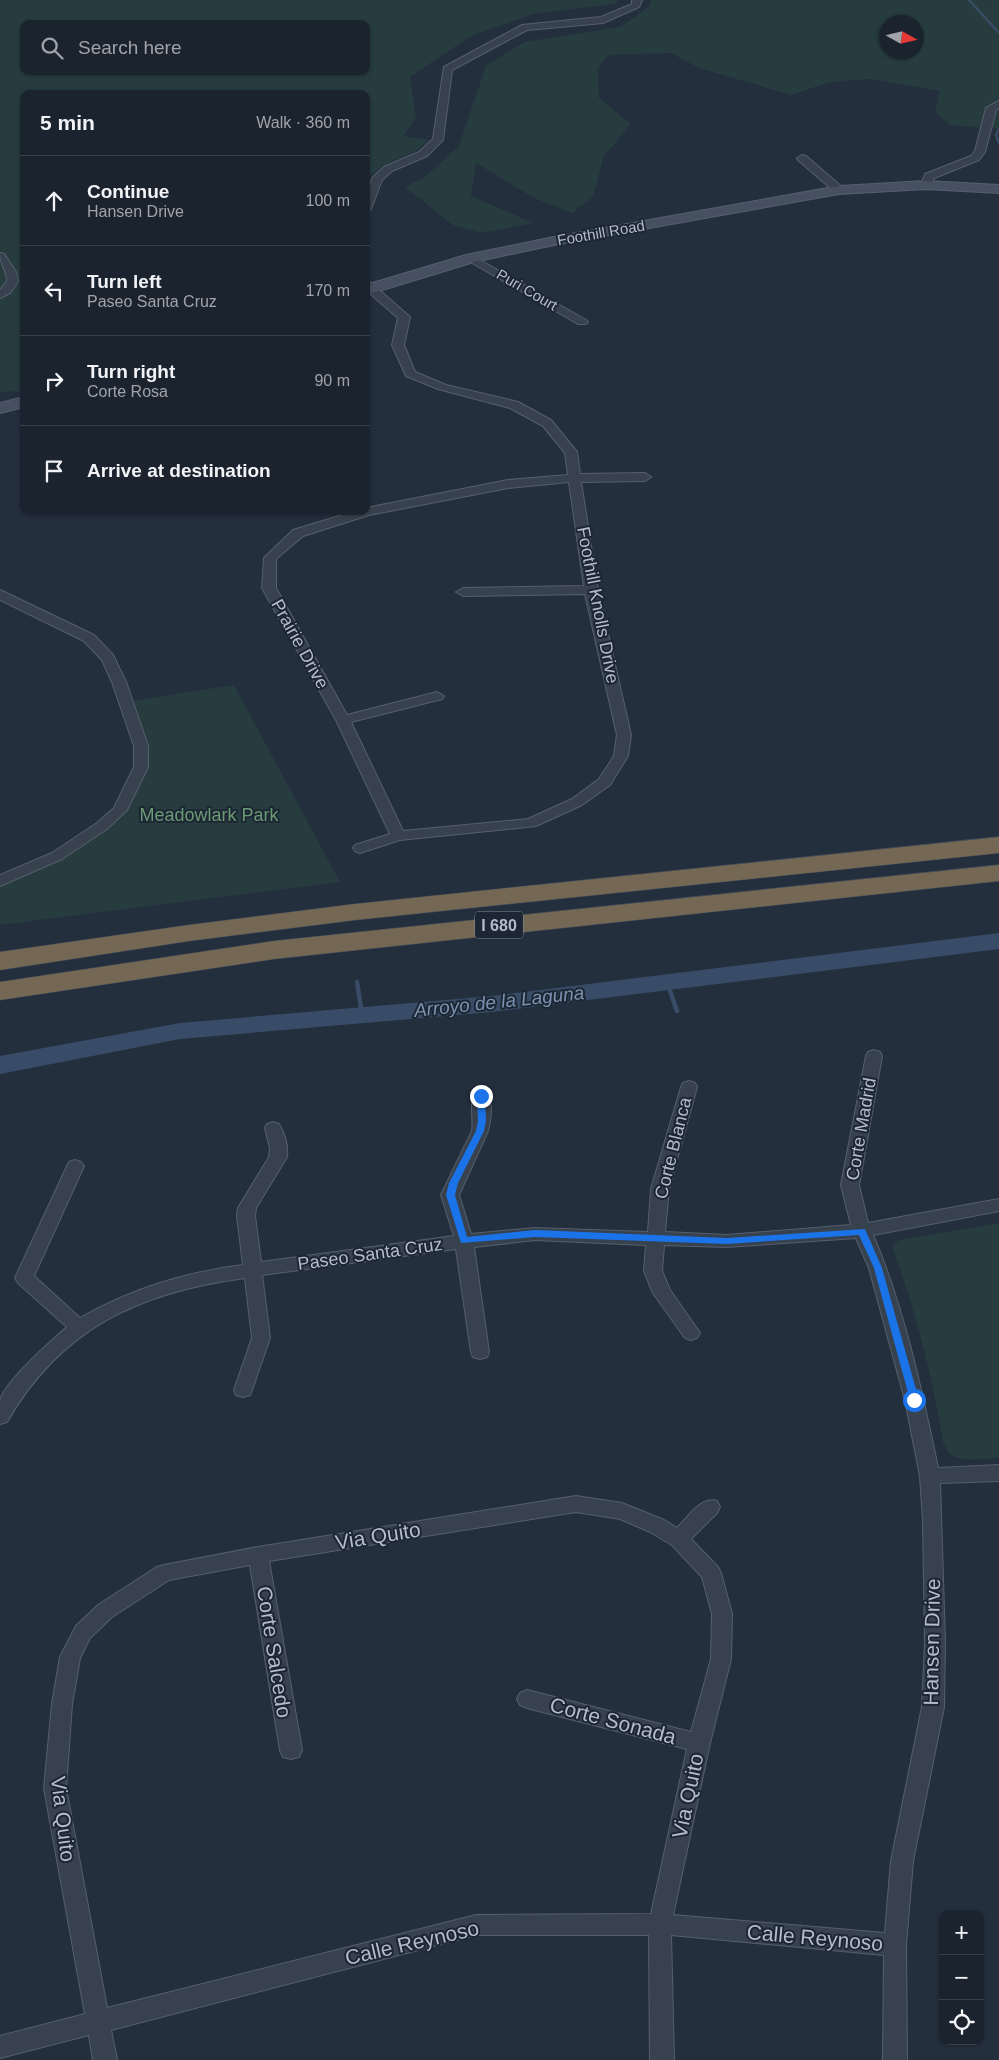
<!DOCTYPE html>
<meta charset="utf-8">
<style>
:root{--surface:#1b232e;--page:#242b36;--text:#f1f3f6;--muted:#a0a4aa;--line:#39404a}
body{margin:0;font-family:Arial,sans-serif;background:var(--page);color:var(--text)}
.controls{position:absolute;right:15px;bottom:15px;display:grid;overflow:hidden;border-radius:10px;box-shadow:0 1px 4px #0004}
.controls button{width:45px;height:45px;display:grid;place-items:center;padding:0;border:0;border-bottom:1px solid var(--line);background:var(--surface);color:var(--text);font:25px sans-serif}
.compass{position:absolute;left:879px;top:15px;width:45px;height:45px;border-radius:50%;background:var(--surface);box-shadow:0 1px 4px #0004;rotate:98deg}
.stop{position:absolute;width:15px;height:15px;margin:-11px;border:4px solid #1a73e8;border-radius:50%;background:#fff}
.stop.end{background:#1a73e8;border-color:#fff;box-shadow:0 1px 5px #0008}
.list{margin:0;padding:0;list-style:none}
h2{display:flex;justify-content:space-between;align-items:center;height:65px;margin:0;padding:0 20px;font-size:21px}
h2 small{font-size:16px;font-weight:400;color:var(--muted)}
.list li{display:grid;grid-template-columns:32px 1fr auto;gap:15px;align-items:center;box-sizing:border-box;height:90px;padding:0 20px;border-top:1px solid var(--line)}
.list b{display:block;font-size:19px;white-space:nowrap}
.list p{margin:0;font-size:16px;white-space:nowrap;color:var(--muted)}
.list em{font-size:16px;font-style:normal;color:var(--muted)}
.icon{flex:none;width:28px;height:28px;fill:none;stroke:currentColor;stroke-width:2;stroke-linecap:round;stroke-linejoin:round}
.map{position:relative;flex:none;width:999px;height:2060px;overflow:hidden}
.search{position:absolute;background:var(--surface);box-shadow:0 1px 4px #0004;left:20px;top:20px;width:350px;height:55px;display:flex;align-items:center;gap:12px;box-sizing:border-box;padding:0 18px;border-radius:10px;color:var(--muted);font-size:19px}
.panel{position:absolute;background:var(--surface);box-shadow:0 1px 4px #0004;left:20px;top:90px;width:350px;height:425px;border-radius:10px}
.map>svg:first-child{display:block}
.green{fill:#263c3f;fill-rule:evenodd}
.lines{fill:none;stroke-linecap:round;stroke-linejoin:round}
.stream-far1{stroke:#394c67;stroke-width:2.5}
.stream{stroke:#394c67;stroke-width:4.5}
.river{fill:#394c67;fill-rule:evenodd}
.street-casing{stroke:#565f6c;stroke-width:2}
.secondary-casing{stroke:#565f6c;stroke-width:2}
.highway-casing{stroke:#434c59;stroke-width:1}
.street{fill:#38414e;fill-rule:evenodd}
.secondary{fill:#465061;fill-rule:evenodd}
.highway{fill:#746855;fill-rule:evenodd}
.route{fill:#1a73e8}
.labels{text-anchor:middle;stroke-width:4;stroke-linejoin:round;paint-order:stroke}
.far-street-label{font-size:15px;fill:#b4bcc9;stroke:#1d2633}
.shield{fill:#1d2633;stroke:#878f9c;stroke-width:1}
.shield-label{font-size:16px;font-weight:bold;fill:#b4bcc9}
.street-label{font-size:18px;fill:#b4bcc9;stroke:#1d2633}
.park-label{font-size:18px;fill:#6b9a76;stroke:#1d2633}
.water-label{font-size:19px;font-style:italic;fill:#7c92b1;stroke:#1d2633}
.near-street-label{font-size:21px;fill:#b4bcc9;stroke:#1d2633}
</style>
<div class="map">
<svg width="999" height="2060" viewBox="0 0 999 2060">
<rect width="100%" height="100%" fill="#242f3e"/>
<path class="green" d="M 0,0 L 618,0 L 615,4 L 533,14 L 471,36 L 410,77 L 416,118 L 403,136 L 429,140 C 423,145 417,151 409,154 C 393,162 376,166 366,182 L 366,94 L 24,94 L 24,391 L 0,392 ZM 24,24 L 366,24 L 366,71 L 24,71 Z
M 651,0 L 999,0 L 999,129 L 950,125 L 935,112 L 940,91 L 871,79 L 830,82 L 791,95 L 699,68 L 671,53 L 609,55 L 598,68 L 599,98 L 631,124 L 604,156 L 593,197 L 572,213 L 534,198 L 476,163 L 471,196 L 533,223 L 481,233 L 453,225 L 405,187 L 426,176 L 459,146 L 486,66 L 524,42 L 620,27 L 649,7 ZM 886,22 L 916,22 L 916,52 L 886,52 Z
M 234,685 L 340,882 L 0,925 L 0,882 L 23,874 L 115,811 L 136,773 L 139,742 L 125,702 Z
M 999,1223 L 999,1458 C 985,1458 958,1464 948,1452 C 946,1449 945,1445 943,1442 C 932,1376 916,1312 893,1249 L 894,1244 L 899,1240 Z"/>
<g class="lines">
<path class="stream-far1" d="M 969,0 L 999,33
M 999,129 L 996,135 L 999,143"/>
<path class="stream" d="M 357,982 L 362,1015
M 667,982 L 677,1011"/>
<path class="river" d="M 999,933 L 999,949 L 492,1012 L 180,1039 L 0,1074 L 0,1056 L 180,1023 L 492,996 Z"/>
<g class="street-casing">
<path id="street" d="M 632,0 L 642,0 L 639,7 L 603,23 L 527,30 L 452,70 L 443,140 L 427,156 L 392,171 L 382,180 L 371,209 L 366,212 L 366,194 L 373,177 L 384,167 L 419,152 L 433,139 L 444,67 L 522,25 L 601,17 L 632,4 Z
M 999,101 L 999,108 L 996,110 L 985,152 L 979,160 L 934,178 L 930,187 L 922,187 L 921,185 L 925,174 L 971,156 L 975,151 L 986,108 Z
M 802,155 L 806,156 L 843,188 L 844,190 L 843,192 L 835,192 L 798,160 L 797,158 Z
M 0,253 L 4,254 L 16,272 L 18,281 L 10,293 L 0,298 L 0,290 L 7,281 C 7,271 0,264 0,253 Z
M 471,255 L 586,320 L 588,322 L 586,324 L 578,324 L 467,260 L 466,258 L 467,256 Z
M 366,281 L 370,282 L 410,317 L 404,345 L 415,372 L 446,385 L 518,402 L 551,420 L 577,452 L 580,474 L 645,473 L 651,477 L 645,481 L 581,482 L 598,590 L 631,735 L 628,756 L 610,785 L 582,805 L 536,826 L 400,840 L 360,853 L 355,851 L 353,848 L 355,845 L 390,834 L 336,720 L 262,588 L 264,558 L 293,530 L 356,511 L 366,511 L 366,508 L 508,480 L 568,475 L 565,453 L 543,426 L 510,408 L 438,389 L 406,376 L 392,345 L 398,318 L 366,290 ZM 569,482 L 584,586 L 463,588 L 456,592 L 463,596 L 585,594 L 617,735 L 614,756 L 599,779 L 572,799 L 528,819 L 403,831 L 351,722 L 442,699 L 444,696 L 437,692 L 347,715 L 276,588 L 276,559 L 303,536 L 369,515 L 508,488 Z
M 0,590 L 94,635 L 113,655 L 126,682 L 148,746 L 148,767 L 127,810 L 107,829 L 62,859 L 0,886 L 0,875 L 52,853 L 97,823 L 114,808 L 134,767 L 134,746 L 112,682 L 102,660 L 84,641 L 0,600 Z
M 874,1050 L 880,1052 L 882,1056 L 859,1185 L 868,1223 L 999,1199 L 999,1211 L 873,1235 C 904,1307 922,1391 938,1468 L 999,1465 L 999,1481 L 940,1483 L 945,1643 L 944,1707 L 913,1861 L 906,1945 L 907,2060 L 883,2060 L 884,1955 L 671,1935 L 674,2060 L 650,2060 L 649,1935 L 476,1935 L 111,2030 L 117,2060 L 93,2060 L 89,2035 L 0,2058 L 0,2036 L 85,2014 L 44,1788 L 52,1704 L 60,1657 L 76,1626 L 98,1605 L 157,1567 L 164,1565 L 258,1547 L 576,1496 L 622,1503 L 664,1520 L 677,1528 C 688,1517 701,1496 717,1501 L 720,1507 L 717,1513 L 691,1539 L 718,1567 L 721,1573 L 732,1614 L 731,1659 L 710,1743 L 673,1915 L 885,1933 L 891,1861 L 922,1707 L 925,1643 L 923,1521 L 920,1476 L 905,1400 L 869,1268 L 856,1238 L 727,1247 L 664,1245 L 662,1271 L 670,1290 L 700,1333 L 697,1338 L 691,1340 L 685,1338 L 653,1293 L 644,1271 L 646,1245 L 535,1240 L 474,1247 L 489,1352 L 487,1357 L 480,1359 L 473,1357 L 471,1352 L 456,1249 L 262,1275 L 270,1338 L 252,1390 L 250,1395 L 243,1397 L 236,1395 L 234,1390 L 252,1338 L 245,1278 C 140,1292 61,1328 7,1422 L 0,1424 C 0,1417 0,1408 0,1401 C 4,1382 51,1341 67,1327 L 18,1283 L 15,1278 L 69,1162 L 75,1160 L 81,1162 L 84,1166 L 34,1276 L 80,1318 C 131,1289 186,1272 243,1265 L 237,1216 L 238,1208 L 269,1157 L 270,1148 L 265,1128 L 267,1124 L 273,1122 L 279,1124 C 285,1134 288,1146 287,1157 L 256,1208 L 255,1216 L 261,1262 L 454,1236 L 441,1195 L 472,1131 C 474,1119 469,1102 475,1092 L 481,1090 L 487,1092 C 493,1102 491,1120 488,1131 L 459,1195 L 471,1234 L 535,1228 L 648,1232 L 651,1189 L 681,1087 L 683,1083 L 689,1081 L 695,1083 L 697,1087 L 669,1189 L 665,1232 L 727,1235 L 851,1225 L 841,1185 L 866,1056 L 868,1052 ZM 576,1512 L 620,1519 L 650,1532 L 672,1545 L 702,1577 L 712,1614 L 711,1659 L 691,1732 L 527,1690 L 520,1693 L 517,1699 L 520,1705 L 527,1708 L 687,1749 L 651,1914 L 476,1915 L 107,2008 L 66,1788 L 72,1704 L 80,1658 L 90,1638 L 112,1617 L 169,1580 L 250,1565 L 280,1750 L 283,1757 L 291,1759 L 299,1757 L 302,1750 L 269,1561 Z"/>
</g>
<g class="secondary-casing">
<path id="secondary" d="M 926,181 L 999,185 L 999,193 L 926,189 L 839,194 L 554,245 L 474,262 L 366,295 L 366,285 L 466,255 L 554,237 L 839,186 Z
M 24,397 L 24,407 L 0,413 L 0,403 Z"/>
</g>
<g class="highway-casing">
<path id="highway" d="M 999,837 L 999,853 L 355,920 L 189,941 L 0,970 L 0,952 L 189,925 L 355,904 Z
M 999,865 L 999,881 L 274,959 L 0,1000 L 0,982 L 274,941 Z"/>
</g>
<use href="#street" class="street"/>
<use href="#secondary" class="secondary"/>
<use href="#highway" class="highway"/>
</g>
<path class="route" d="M 481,1093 L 485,1096 L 486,1121 L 484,1131 L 458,1183 L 455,1195 L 467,1237 L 535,1230 L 727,1238 L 865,1229 L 882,1268 L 919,1400 L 918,1403 L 914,1404 L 910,1400 L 874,1268 L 859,1235 L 727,1244 L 535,1237 L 461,1243 L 446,1195 L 449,1183 L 476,1131 L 478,1121 L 477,1096 Z"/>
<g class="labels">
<g class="far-street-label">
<text transform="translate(601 233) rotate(-10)" y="5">Foothill Road</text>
<text transform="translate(527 290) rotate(30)" y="5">Puri Court</text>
</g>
<rect class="shield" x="475" y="911.5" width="48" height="27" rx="4"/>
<g class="shield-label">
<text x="499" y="931">I 680</text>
</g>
<g class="street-label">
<text transform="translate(598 605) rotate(79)" y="6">Foothill Knolls Drive</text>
<text transform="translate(300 644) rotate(61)" y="6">Prairie Drive</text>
<text transform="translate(861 1129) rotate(-80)" y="6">Corte Madrid</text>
<text transform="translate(673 1148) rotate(-76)" y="6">Corte Blanca</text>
<text transform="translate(370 1254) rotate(-8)" y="6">Paseo Santa Cruz</text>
</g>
<g class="park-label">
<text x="209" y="821">Meadowlark Park</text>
</g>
<g class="water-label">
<text transform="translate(499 1001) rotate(-6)" y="7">Arroyo de la Laguna</text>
</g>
<g class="near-street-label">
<text transform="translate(378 1536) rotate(-9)" y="7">Via Quito</text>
<text transform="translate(932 1642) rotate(-89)" y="7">Hansen Drive</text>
<text transform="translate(274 1652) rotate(81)" y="7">Corte Salcedo</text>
<text transform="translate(613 1721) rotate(15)" y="7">Corte Sonada</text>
<text transform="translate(688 1796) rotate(-78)" y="7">Via Quito</text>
<text transform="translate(63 1819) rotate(83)" y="7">Via Quito</text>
<text transform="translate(815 1938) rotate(5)" y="7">Calle Reynoso</text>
<text transform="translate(412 1943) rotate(-13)" y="7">Calle Reynoso</text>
</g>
</g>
</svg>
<div class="controls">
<button>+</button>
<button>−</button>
<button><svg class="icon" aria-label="locate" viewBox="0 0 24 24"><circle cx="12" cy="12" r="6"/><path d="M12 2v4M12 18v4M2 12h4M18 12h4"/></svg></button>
</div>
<svg class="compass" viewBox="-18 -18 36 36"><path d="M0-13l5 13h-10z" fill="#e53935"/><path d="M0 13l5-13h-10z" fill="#a0a4aa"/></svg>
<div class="stop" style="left:914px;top:1400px"></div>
<div class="stop end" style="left:481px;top:1096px"></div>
<div class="search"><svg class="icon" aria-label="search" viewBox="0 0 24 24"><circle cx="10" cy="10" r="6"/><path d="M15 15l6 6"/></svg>Search here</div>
<section class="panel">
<h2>5 min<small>Walk · 360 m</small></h2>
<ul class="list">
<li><svg class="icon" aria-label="ahead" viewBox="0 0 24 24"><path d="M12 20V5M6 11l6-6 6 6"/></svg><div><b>Continue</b><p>Hansen Drive</p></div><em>100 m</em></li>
<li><svg class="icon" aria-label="left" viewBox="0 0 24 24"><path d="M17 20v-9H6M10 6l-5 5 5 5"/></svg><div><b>Turn left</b><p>Paseo Santa Cruz</p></div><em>170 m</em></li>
<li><svg class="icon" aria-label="right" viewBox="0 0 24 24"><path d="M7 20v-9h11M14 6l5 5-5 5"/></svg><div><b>Turn right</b><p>Corte Rosa</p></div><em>90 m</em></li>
<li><svg class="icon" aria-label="arrive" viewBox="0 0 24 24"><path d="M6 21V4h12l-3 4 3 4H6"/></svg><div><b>Arrive at destination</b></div></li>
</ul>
</section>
</div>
